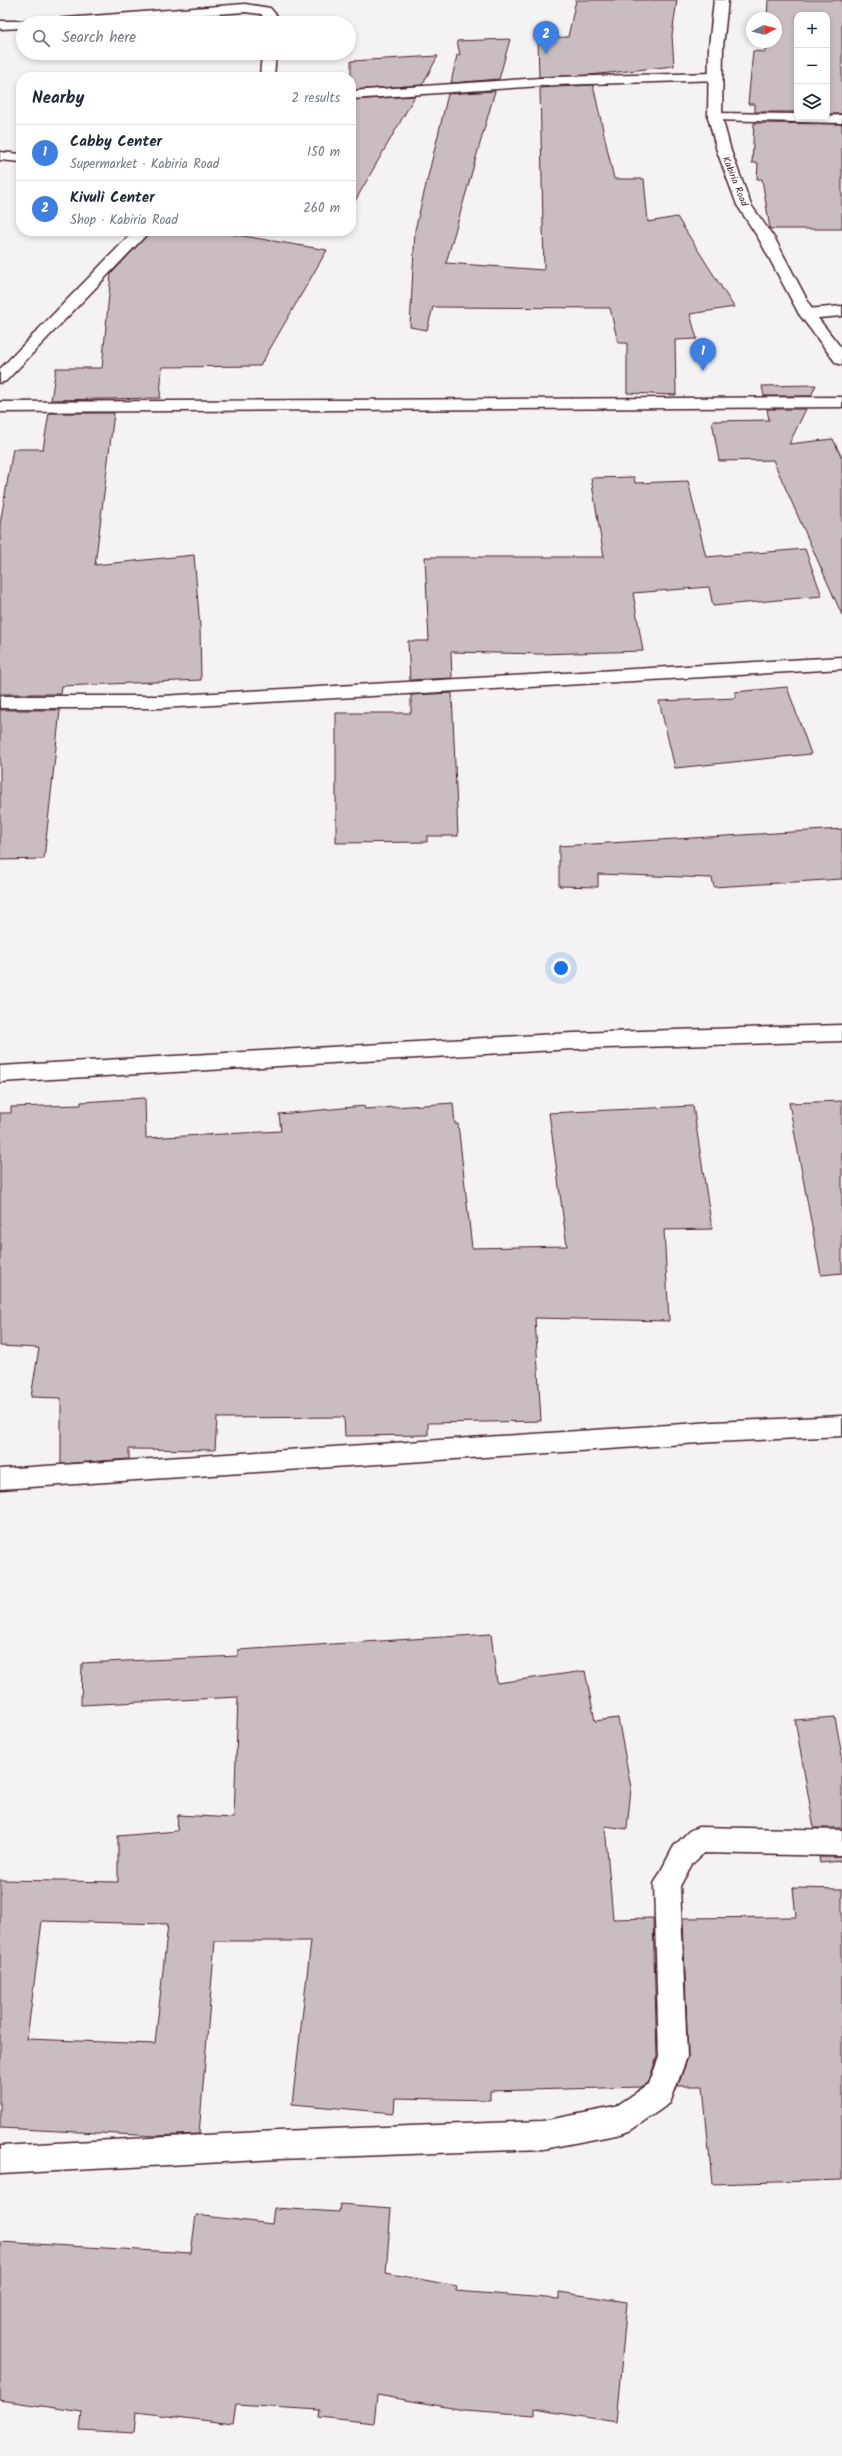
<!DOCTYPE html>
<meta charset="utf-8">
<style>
:root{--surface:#fff;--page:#f2f2f3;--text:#1f2937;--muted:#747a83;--line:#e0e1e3;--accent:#1a73e8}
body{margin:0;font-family:Kalam,sans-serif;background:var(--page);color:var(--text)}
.controls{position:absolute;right:12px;top:12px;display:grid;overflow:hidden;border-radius:8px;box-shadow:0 2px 6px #0003}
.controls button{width:36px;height:36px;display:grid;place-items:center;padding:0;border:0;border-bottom:1px solid var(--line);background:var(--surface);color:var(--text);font:20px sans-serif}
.compass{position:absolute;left:746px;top:12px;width:36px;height:36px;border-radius:50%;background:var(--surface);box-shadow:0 2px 6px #0003;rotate:83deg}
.you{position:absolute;left:561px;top:968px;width:14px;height:14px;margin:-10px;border:3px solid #fff;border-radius:50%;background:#1a73e8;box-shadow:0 0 0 6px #1a73e833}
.badge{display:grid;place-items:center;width:26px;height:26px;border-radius:50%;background:var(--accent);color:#fff;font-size:13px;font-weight:700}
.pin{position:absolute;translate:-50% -33px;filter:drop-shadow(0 1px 2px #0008)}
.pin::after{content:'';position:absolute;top:21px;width:14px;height:12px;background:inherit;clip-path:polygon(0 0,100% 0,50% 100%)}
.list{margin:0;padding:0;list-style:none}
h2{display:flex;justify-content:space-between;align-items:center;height:52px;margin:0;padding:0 16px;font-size:17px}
h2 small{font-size:13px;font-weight:400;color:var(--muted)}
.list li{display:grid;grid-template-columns:26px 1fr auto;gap:12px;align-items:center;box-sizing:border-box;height:56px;padding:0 16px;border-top:1px solid var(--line)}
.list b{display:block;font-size:15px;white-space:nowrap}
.list p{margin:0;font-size:13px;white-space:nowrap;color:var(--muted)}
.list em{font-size:13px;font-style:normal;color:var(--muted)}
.icon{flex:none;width:22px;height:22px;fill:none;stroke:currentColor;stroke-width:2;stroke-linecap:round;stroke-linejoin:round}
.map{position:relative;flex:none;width:842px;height:2456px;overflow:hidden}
.search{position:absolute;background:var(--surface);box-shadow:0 2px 6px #0003;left:16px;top:16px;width:340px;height:44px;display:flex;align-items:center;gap:10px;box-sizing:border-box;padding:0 14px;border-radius:22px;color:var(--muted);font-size:15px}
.panel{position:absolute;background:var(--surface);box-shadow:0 2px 6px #0003;left:16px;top:72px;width:340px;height:164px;border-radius:16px}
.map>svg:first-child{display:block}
.building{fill:#cabdc1;stroke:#4a1f2b;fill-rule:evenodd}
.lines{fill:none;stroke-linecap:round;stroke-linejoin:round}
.minor-casing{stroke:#4a1f2b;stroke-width:3}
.secondary-casing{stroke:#4a1f2b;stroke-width:3}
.minor{fill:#fff;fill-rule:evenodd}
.secondary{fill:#fff;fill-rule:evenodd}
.labels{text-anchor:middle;stroke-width:3;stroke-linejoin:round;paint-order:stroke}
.far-street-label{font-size:10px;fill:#4a1f2b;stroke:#fff}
</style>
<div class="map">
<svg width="842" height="2456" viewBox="0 0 842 2456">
<rect width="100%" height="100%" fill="#f4f2f2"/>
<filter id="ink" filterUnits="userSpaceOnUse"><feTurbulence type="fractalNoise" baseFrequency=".025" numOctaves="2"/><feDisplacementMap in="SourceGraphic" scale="8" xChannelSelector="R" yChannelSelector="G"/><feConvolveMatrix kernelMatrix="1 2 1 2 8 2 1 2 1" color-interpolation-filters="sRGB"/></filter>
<g filter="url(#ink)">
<path class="building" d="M 576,0 L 677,0 L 672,35 L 674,66 L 590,75 L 539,77 L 538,38 L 568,37 Z
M 768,0 L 842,0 L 842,114 L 827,114 L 827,15 L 797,15 L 797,112 L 755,112 L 755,104 L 748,104 L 753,51 L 765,52 L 765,42 L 776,42 L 776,18 L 767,18 Z
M 510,39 L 499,79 L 451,83 L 457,55 L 460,55 L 457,41 Z
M 438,56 L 422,85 L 351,90 L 351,61 Z
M 593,85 L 614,179 L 644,179 L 648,222 L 677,217 L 734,307 L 690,314 L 697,339 L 675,340 L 676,395 L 627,393 L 627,343 L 618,343 L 610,308 L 433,307 L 427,330 L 410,327 L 415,230 L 448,94 L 495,91 L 446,263 L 544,270 L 540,88 Z
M 415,96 L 351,208 L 351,100 Z
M 754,123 L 842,124 L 842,229 L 770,229 L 762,179 L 757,179 L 758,163 L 752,163 Z
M 151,231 L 213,231 L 327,250 L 260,366 L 162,367 L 160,398 L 51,400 L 56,368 L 102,368 L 111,274 Z
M 816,385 L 811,396 L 764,396 L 762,386 Z
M 767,409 L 806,409 L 789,444 L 833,439 L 842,458 L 842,615 L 773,460 L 719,461 L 712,421 L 769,420 Z
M 49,413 L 114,413 L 95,565 L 194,555 L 200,627 L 201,680 L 62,686 L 61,694 L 0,694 L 0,524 L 13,449 L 43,449 Z
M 634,477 L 635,483 L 688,481 L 706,557 L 805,549 L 822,596 L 713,606 L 709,587 L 633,593 L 643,651 L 541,654 L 451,652 L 452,678 L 410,680 L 408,641 L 429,641 L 425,557 L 604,557 L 591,478 Z
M 787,687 L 811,754 L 675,768 L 659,701 L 736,698 L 735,692 Z
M 452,693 L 458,836 L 427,836 L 427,842 L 336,843 L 336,713 L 411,713 L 411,695 Z
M 0,710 L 60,710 L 44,859 L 0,860 Z
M 842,829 L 842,879 L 714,887 L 712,878 L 598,874 L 598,887 L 559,886 L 559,846 Z
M 145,1098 L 146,1138 L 281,1131 L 279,1114 L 364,1106 L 365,1109 L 453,1103 L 455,1124 L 458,1124 L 472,1248 L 567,1246 L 549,1113 L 693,1106 L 712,1229 L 664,1230 L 669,1321 L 535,1318 L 541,1421 L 428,1423 L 428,1435 L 345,1436 L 344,1417 L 217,1418 L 215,1450 L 129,1449 L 129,1459 L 61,1464 L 61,1398 L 31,1397 L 39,1348 L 0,1346 L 0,1113 L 11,1113 L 11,1107 L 81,1105 L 81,1102 Z
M 842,1101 L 842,1273 L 821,1275 L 789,1103 Z
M 491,1634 L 497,1683 L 585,1671 L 595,1721 L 618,1718 L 631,1788 L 627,1829 L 605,1826 L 613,1919 L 653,1918 L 657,2057 L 648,2083 L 641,2087 L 490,2091 L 490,2100 L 395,2098 L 394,2113 L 292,2104 L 311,1941 L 215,1941 L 199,2134 L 157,2136 L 0,2128 L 0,1880 L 118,1882 L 118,1836 L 177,1831 L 178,1815 L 234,1818 L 238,1697 L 81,1705 L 82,1663 L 238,1656 L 238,1650 ZM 42,1921 L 168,1924 L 155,2044 L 27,2039 Z
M 835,1717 L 842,1756 L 842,1828 L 814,1828 L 795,1720 Z
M 819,1857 L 842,1857 L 842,1861 L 820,1863 Z
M 793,1888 L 842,1889 L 842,2180 L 712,2184 L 703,2086 L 678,2086 L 688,2057 L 683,1918 L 796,1917 Z
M 340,2204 L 391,2208 L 386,2273 L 457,2286 L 456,2291 L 559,2299 L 559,2292 L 627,2302 L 616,2422 L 534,2409 L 534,2415 L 464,2410 L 377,2395 L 374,2423 L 319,2417 L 320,2410 L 236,2405 L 233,2424 L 136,2412 L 134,2433 L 80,2430 L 82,2412 L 0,2400 L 0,2242 L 191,2253 L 196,2215 L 272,2224 L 274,2208 L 339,2212 Z"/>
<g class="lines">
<g class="minor-casing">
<path id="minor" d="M 245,4 L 270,8 L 279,18 L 279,23 L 265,23 L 265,19 L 261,14 L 245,12 L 90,23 L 23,23 L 23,28 L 0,29 L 0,21 L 28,21 Z
M 262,53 L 276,53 L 274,77 L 260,77 Z
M 715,73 L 720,74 L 722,77 L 720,80 L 556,85 L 351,99 L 351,91 L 556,77 Z
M 715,113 L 797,114 L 797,117 L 842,115 L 842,123 L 710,120 L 708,117 L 710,114 Z
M 0,152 L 21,154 L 21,162 L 0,160 Z
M 134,231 L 150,231 L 6,381 L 0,383 L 0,369 Z
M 842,306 L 842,316 L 807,319 L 799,314 L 807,309 Z
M 842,397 L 842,407 L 0,412 L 0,402 Z
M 842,657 L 842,669 L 161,708 L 0,708 L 0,696 L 161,696 Z
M 842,1025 L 842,1041 L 573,1049 L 0,1082 L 0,1066 L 573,1033 Z
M 842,1416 L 842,1436 L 714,1442 L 0,1489 L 0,1469 L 714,1422 Z
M 698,1827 L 842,1830 L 842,1856 L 704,1853 L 692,1864 L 680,1886 L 687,2057 L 670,2103 L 631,2130 L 621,2134 L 543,2149 L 279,2159 L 0,2174 L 0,2146 L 279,2131 L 543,2121 L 615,2107 L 649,2084 L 659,2057 L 654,1884 L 674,1846 L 689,1831 Z"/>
</g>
<g class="secondary-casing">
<path id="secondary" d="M 714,0 L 728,0 L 723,47 L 722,117 L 731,151 L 751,205 L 775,239 L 814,313 L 842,349 L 842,365 L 836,363 L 799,314 L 759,239 L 737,205 L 717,151 L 708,117 L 709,47 Z"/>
</g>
<use href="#minor" class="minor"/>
<use href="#secondary" class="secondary"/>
</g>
</g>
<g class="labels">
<g class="far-street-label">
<text transform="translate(736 181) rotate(68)" y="4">Kabiria Road</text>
</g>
</g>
</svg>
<div class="controls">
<button>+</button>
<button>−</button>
<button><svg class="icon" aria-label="layers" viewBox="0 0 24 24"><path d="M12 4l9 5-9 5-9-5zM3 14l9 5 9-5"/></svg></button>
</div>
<svg class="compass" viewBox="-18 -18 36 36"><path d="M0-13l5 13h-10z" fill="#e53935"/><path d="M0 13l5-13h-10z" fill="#747a83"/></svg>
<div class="you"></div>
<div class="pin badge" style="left:703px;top:371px;background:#3f7fe0">1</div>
<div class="pin badge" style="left:546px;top:54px;background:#3f7fe0">2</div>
<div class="search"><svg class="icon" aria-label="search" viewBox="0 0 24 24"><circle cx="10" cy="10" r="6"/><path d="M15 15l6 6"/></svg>Search here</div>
<section class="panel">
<h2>Nearby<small>2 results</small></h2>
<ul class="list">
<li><span class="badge" style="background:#3f7fe0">1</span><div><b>Cabby Center</b><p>Supermarket · Kabiria Road</p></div><em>150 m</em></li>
<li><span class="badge" style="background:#3f7fe0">2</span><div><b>Kivuli Center</b><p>Shop · Kabiria Road</p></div><em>260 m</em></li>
</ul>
</section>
</div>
